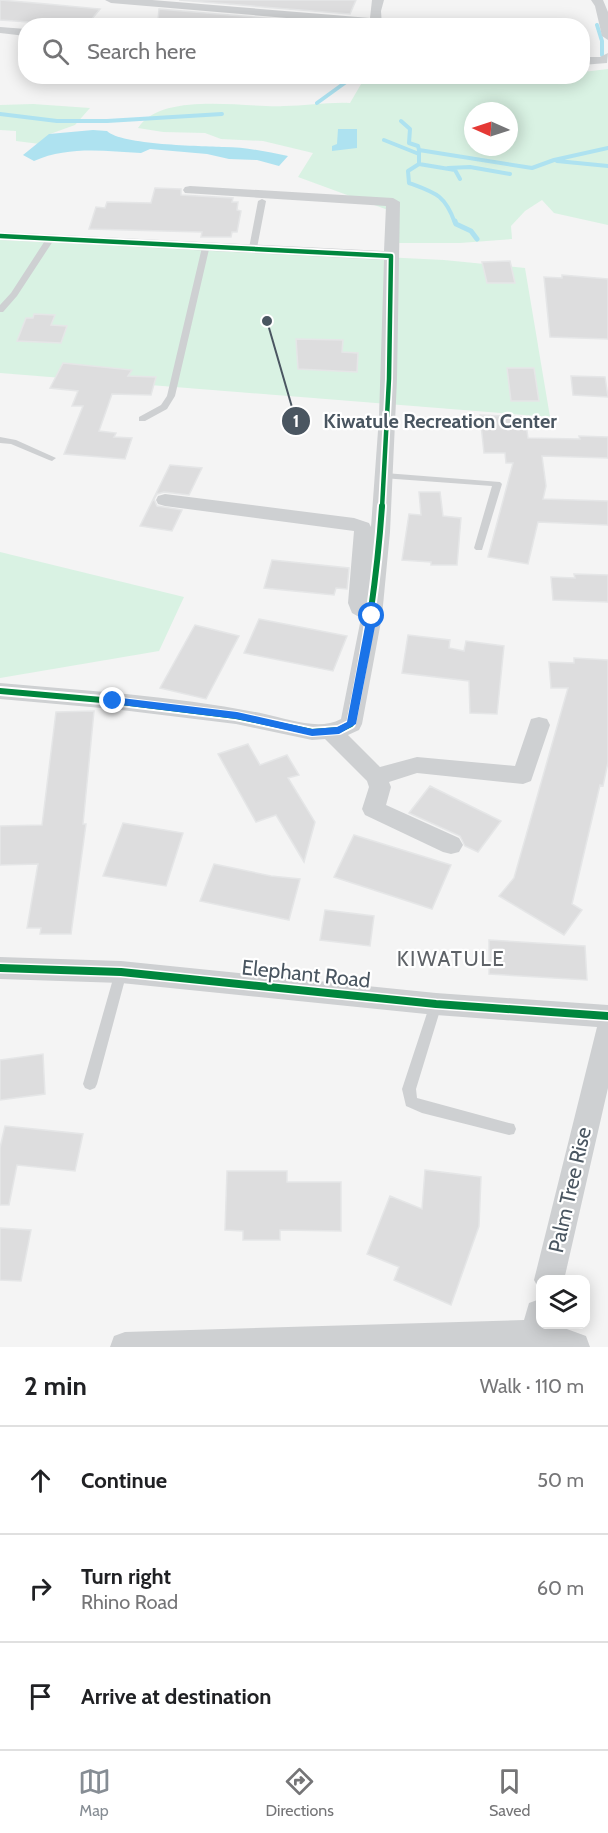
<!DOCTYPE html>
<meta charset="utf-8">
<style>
:root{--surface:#fff;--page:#f6f6f6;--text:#202124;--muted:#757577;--line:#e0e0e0;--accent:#868d94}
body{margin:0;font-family:Cabin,sans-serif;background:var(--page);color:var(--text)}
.controls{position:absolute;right:18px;bottom:18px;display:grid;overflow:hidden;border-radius:12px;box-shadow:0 3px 15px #0003}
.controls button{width:54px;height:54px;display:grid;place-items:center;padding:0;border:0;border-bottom:2px solid var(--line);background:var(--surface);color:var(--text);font:30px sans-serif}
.compass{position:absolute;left:464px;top:102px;width:54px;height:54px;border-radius:50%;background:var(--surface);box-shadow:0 3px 15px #0003;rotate:273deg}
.stop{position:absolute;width:18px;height:18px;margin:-14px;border:4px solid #1a73e8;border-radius:50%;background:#fff}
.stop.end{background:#1a73e8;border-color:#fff;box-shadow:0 2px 6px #0008}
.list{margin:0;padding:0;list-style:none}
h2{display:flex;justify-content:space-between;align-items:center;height:78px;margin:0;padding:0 24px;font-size:26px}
h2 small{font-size:20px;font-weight:400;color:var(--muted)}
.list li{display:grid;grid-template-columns:39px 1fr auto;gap:18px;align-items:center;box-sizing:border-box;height:108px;padding:0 24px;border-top:2px solid var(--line)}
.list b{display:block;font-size:22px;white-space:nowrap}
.list p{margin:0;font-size:20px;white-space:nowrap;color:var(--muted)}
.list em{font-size:20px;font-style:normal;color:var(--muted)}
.icon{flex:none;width:33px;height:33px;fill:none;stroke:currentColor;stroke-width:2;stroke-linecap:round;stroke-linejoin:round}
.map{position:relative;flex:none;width:608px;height:1347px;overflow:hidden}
.search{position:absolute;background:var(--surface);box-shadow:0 3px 15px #0003;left:18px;right:18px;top:18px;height:66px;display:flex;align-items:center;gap:15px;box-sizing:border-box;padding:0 21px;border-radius:24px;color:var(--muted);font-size:22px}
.sheet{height:402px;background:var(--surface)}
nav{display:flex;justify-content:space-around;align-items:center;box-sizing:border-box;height:84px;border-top:2px solid var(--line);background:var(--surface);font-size:16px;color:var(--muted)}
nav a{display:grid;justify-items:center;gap:3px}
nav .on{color:var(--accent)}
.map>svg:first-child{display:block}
.green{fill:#d9f2e3;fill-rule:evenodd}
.water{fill:#aee2f0}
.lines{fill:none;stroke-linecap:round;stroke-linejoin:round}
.stream-far1{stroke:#aee2f0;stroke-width:4}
.stream{stroke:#aee2f0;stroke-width:5}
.building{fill:#ddddde;stroke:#e5e6e7;stroke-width:1.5}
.lane{fill:#ced0d2;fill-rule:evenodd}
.street{fill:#ced0d2;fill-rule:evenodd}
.cycleway-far2-casing{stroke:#fff;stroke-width:8}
.cycleway-far1-casing{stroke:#fff;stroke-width:10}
.cycleway-casing{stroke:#fff;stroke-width:11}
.cycleway-far2{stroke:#00873e;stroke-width:4.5}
.cycleway-far1{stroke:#00873e;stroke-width:6}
.cycleway{stroke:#00873e;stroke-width:8}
.route{fill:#1a73e8}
.labels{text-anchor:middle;stroke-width:4.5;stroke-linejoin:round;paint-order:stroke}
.quarter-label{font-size:21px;letter-spacing:1.5px;fill:#5f6368;stroke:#fff}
.near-street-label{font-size:21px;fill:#4a5661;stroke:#fff}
.leader{fill:none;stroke:#4a5661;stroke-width:2}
.callout-dot{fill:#4a5661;stroke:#fff;stroke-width:2}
.mark-label{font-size:18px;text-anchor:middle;font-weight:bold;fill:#fff}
.callout-label{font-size:20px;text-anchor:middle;font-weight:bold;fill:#4a5661;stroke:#fff;stroke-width:4.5;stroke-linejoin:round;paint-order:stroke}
</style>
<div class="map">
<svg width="608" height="1347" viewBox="0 0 608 1347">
<rect width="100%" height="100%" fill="#f4f4f4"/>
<path class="green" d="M 608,69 L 608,225 L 554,213 L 542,200 L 525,211 L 511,226 L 512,239 L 460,243 L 393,243 L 388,210 L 298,177 L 313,153 L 263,141 L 221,139 L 205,133 L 163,132 L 138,128 C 162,91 245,108 284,106 C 306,106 328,102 350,103 L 364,79 L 391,76 L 455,76 L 477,79 L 582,76 L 583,72 ZM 473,111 L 509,111 L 509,147 L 473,147 Z
M 33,104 L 90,108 L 75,125 L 50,134 L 40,144 L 16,141 L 16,131 L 0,130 L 0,105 Z
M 0,238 L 444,260 L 525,268 L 550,417 L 0,373 Z
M 0,552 L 184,597 L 159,651 L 0,678 Z"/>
<path class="water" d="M 338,129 L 357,129 L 357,148 L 332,151 L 332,146 L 337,144 Z
M 93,130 L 107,131 C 121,145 201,146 224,147 C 246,147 267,152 288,156 L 279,166 L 257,160 L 229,159 L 207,154 L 150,149 L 141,153 C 104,151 68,146 34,161 L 23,155 L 49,134 Z"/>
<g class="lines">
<path class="stream-far1" d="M 597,25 L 602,41 L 602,55
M 317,103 L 346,82 L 347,77
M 0,114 L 57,121 L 107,121 L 222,114
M 401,121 L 410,129 L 409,143 L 418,146 L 419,150 L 532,168 L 554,160 L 608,148
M 384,140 L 419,154
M 419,150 L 419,164 L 455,170 L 460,179
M 557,161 L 608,166
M 419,164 L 408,171 L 409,183 C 436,193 445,195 455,223
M 448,168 L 470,167 L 510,174"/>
<path class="stream" d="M 455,221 L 456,224 L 471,231 L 477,239"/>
</g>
<path class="building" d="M 0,0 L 47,4 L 100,9 L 86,26 L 0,20 Z
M 179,0 L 356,0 L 350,14 Z
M 159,9 L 346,25 L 190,24 L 160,21 L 158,20 Z
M 155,188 L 181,189 L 181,195 L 233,198 L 232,202 L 238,202 L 237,210 L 241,211 L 237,232 L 232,232 L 231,237 L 201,237 L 202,232 L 89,229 L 96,207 L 105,208 L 107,202 L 151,203 Z
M 510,261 L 515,283 L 487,283 L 482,262 Z
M 562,275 L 608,279 L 608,339 L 550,337 L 544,277 L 562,278 Z
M 34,314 L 55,315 L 51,325 L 67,326 L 61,343 L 17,341 L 26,318 L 33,318 Z
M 296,339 L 343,340 L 342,352 L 358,353 L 357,372 L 298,369 Z
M 63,363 L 132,370 L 128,376 L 156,377 L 151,395 L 112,394 L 99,431 L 116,433 L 114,437 L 132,438 L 125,459 L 64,454 L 83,406 L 72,406 L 78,391 L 50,388 Z
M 507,368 L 534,368 L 539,401 L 511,401 Z
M 571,376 L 605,377 L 608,397 L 573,395 Z
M 480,415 L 525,417 L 528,438 L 580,439 L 579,436 L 608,437 L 608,458 L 542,456 L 546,486 L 543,499 L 608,501 L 608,525 L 538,522 L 528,564 L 488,557 L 513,463 L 506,463 L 505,453 L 484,453 Z
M 170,465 L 202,468 L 189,495 L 164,492 L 157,494 L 154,499 L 157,506 L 182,510 L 172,531 L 140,526 Z
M 419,492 L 440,492 L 443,516 L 461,518 L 457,565 L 431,565 L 431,562 L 402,560 L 409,514 L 421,515 Z
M 272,560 L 349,568 L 347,589 L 336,588 L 334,595 L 264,588 Z
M 574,574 L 608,575 L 608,602 L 553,600 L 551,577 L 575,578 Z
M 259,619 L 347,636 L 333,671 L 244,653 Z
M 195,625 L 239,636 L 206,699 L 160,688 Z
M 408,635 L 450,640 L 449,648 L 464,651 L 466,641 L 504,646 L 497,714 L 470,713 L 469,681 L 402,673 Z
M 574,658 L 608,660 L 608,762 L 603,786 L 600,785 L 572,904 L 582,910 L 564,935 L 499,896 L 514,878 L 568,688 L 551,688 L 549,662 L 574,663 Z
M 94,711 L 83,824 L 86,824 L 71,934 L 40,934 L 41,928 L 27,928 L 38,864 L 0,865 L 0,826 L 42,825 L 56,712 Z
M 248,744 L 260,765 L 287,755 L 299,775 L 288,778 L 315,822 L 304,862 L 276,815 L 256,822 L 218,754 Z
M 430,786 L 501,821 L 478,852 L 465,846 L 460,836 L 409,813 Z
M 123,823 L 183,833 L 166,886 L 103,876 Z
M 354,835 L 451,865 L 432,909 L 334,877 Z
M 214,864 L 271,876 L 300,879 L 289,920 L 200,901 Z
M 325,910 L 374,916 L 370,946 L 320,940 Z
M 489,940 L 585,946 L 587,980 L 489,974 Z
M 43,1054 L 45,1094 L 0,1100 L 0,1060 Z
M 5,1126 L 83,1134 L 75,1171 L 17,1165 L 9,1205 L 0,1205 L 0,1148 Z
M 425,1170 L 481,1177 L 479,1226 L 451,1305 L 394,1280 L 399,1267 L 367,1254 L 390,1196 L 422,1209 Z
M 227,1171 L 287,1171 L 287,1182 L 341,1182 L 341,1231 L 280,1230 L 280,1240 L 243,1240 L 243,1231 L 225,1230 Z
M 0,1228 L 31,1230 L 21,1281 L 0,1280 Z"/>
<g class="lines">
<path class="lane" d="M 262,199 L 266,201 L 257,248 L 253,250 L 249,248 L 258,201 Z
M 48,236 L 55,238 L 17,296 L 3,312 L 0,312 L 0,305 L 11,293 Z
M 203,243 L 210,245 L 175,396 L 167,409 L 145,421 L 139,421 L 139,417 L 161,405 L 167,396 Z
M 0,437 L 16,440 L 56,458 L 52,461 L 49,460 L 11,444 L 0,443 Z
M 385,473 L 500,482 L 502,484 L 482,550 L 476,550 L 474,548 L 492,486 L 382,478 L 380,476 Z
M 121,967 L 125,968 L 127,972 L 97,1084 L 95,1088 L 90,1090 L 85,1088 L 83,1084 L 115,972 L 117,968 Z
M 436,998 L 441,1000 L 442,1004 L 416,1089 L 417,1098 L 509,1123 L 514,1124 L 516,1129 L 514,1134 L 509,1135 L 422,1113 L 406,1106 L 402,1089 L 430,1004 L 431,1000 Z"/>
<path class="street" d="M 105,0 L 152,0 L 370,18 L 372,0 L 384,0 L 381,11 L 382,26 L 111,3 Z
M 591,0 L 603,0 L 608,12 L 608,40 L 602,36 L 595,6 Z
M 0,27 L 26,29 L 26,36 L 0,33 Z
M 608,53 L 607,63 L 582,65 L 582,57 L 600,57 Z
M 190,186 L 393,198 L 400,202 L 397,379 L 390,532 L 382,616 L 362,724 L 359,730 L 348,735 L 380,767 L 417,757 L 515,766 L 531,719 L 539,717 L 547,719 L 550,725 L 531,781 L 523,784 L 417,773 L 389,782 L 391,787 L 386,805 L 459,838 L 463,845 L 459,852 L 451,854 L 443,852 L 365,815 L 362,809 L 369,787 L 367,781 L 325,739 L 312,740 L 236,724 L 113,709 L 0,699 L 0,683 C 88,691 178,696 265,714 C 288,719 319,731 341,719 L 361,618 L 352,613 L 348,603 L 354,531 L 165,506 L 158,504 L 156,500 L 158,496 L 165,494 L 354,518 L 369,523 L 371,527 L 379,417 L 384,260 L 0,240 L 0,232 L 384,251 L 386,206 L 185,193 L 183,190 L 185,187 Z
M 0,957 L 121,961 L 436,993 L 608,1005 L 608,1088 L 564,1280 L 540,1280 L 540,1291 L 534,1280 L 597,1027 L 436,1015 L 121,983 L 0,979 Z
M 540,1299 L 540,1324 L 553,1324 L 586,1336 L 590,1347 L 110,1347 L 114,1336 L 125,1332 L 524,1320 L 529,1303 Z"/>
<g class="cycleway-far2-casing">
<path id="cycleway-far2" d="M 0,236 L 391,256 L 389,379 L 382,508"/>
</g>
<g class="cycleway-far1-casing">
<path id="cycleway-far1" d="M 0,691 L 113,701 L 236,716 L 312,732 L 339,730 L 351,724 C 366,651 377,580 382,506"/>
</g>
<g class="cycleway-casing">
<path id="cycleway" d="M 0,968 L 121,972 L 436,1004 L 608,1016"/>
</g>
<use href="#cycleway-far2" class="cycleway-far2"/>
<use href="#cycleway-far1" class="cycleway-far1"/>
<use href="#cycleway" class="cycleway"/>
</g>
<path class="route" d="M 372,613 L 377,616 L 356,724 L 339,734 L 312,736 L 237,719 L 113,704 L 108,701 L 113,697 L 237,712 L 312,729 L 337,727 L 347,722 L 367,616 Z"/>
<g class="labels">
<g class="quarter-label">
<text x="451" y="966">KIWATULE</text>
</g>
<g class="near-street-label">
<text transform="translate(306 974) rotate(6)" y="7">Elephant Road</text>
<text transform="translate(570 1190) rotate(-77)" y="7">Palm Tree Rise</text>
</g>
</g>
<path class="leader" d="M267 321L296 421"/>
<g class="callout-dot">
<circle cx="267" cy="321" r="6"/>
<circle cx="296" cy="421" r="15"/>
</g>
<g class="mark-label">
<text x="296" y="427">1</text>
</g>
<g class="callout-label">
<text x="440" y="428">Kiwatule Recreation Center</text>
</g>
</svg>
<div class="controls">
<button><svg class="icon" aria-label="layers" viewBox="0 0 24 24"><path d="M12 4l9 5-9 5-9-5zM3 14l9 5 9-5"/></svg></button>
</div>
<svg class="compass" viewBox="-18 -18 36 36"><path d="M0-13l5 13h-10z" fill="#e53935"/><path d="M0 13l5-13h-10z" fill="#757577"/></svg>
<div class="stop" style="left:372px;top:616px"></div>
<div class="stop end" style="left:113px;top:701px"></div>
<div class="search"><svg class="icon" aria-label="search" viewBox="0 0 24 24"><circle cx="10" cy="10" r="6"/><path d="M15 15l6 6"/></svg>Search here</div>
</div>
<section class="sheet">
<h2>2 min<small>Walk · 110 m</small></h2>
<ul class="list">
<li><svg class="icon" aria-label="ahead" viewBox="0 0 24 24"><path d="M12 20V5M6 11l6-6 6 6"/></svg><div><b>Continue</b></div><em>50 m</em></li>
<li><svg class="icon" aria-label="right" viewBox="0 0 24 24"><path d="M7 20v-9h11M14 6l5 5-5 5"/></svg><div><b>Turn right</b><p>Rhino Road</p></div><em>60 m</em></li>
<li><svg class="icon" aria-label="arrive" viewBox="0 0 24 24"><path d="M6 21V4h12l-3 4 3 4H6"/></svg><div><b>Arrive at destination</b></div></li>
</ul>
</section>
<nav>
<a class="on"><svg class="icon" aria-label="map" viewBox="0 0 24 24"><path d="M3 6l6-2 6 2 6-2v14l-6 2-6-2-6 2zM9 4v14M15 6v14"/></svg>Map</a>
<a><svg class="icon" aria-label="directions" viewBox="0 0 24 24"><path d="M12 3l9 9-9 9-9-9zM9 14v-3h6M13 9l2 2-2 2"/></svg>Directions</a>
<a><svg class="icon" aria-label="saved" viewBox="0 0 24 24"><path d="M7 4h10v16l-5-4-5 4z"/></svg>Saved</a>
</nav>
